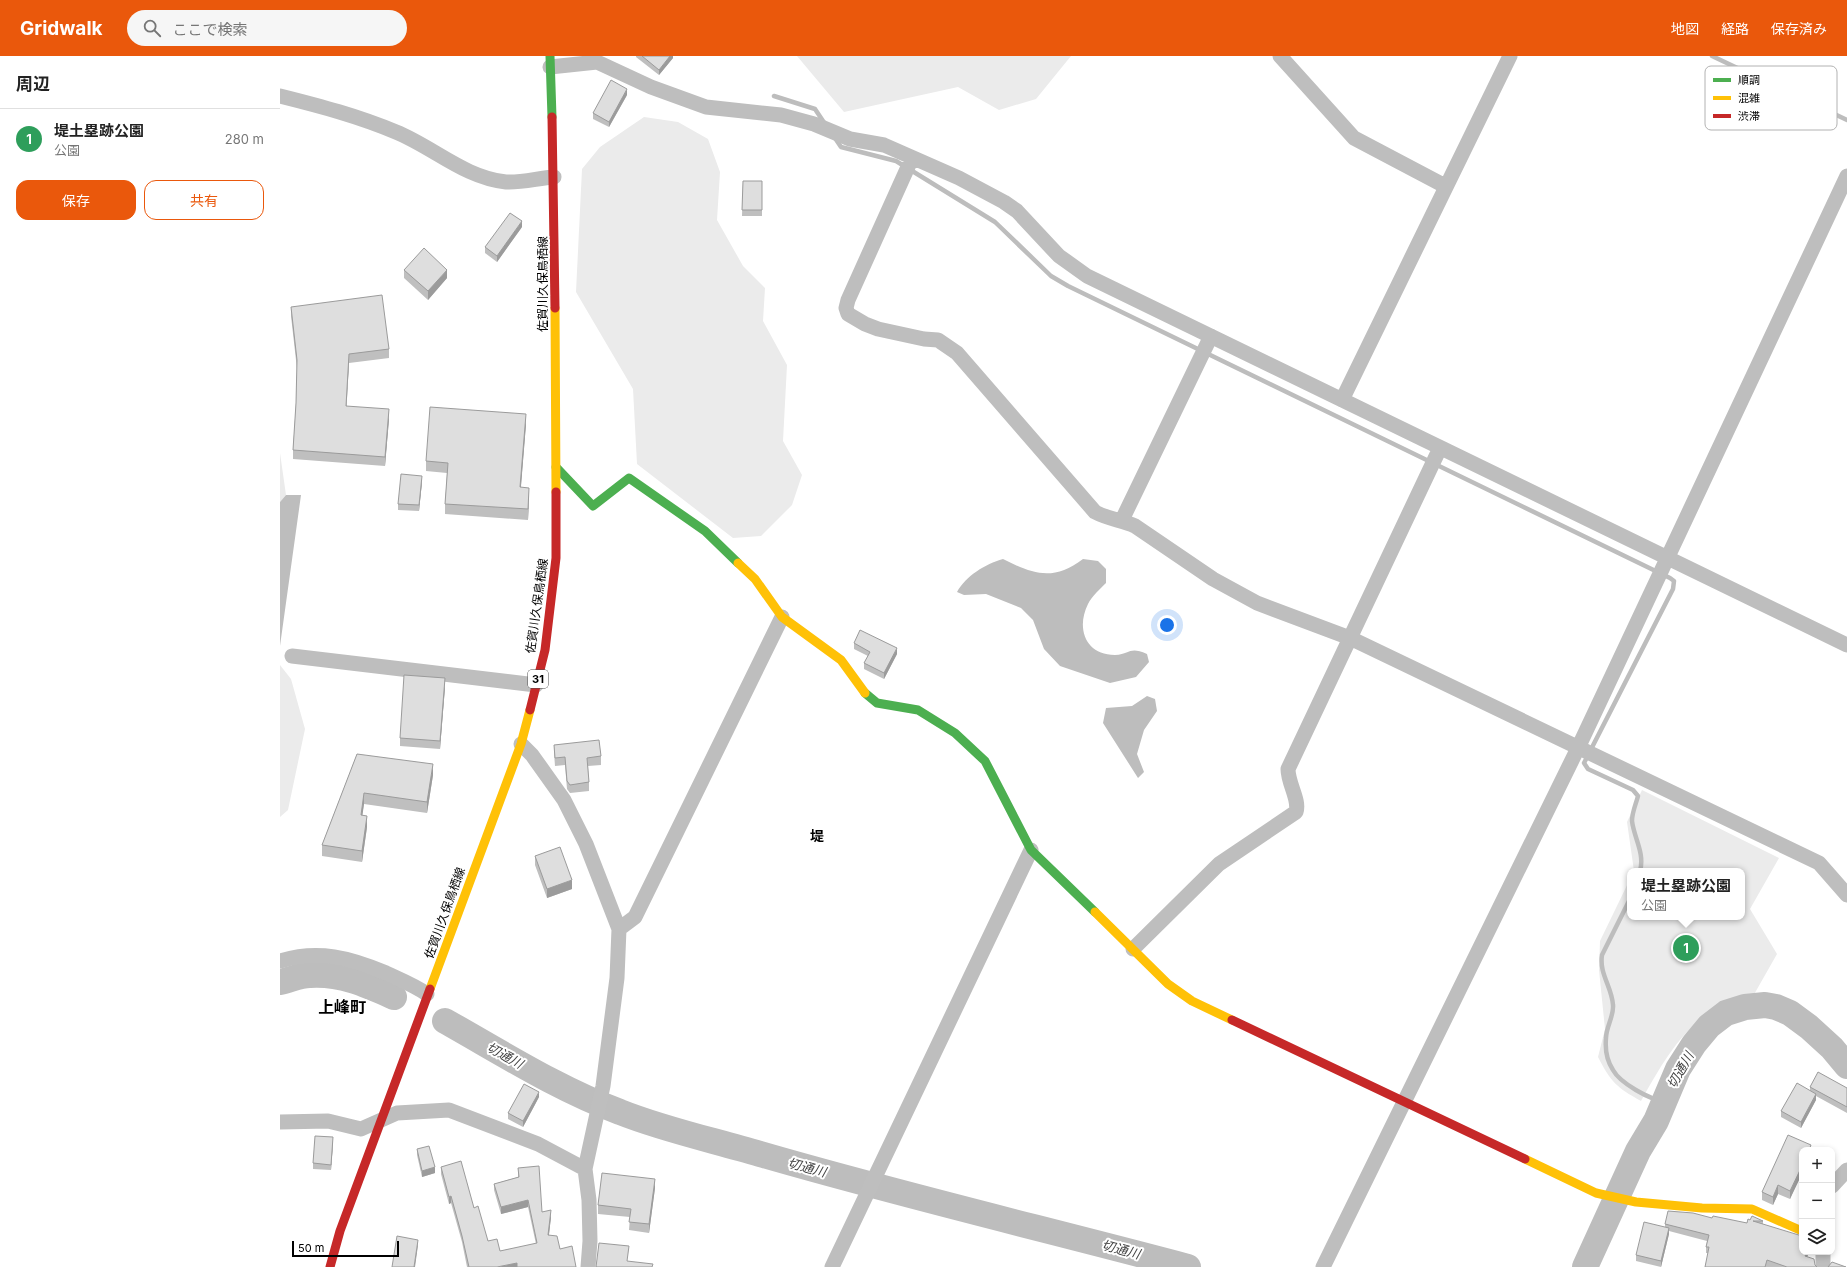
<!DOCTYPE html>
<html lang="ja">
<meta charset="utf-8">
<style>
:root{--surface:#fff;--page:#f6f6f6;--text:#222;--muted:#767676;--line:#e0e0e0;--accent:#ea580c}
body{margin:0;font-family:Inter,"Noto Sans JP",sans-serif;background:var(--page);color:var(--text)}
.controls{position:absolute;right:12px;bottom:12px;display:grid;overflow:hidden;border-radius:8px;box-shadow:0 2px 6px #0003}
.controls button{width:36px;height:36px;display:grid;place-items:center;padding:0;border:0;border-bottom:1px solid var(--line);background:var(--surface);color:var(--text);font:20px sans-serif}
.scale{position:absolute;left:12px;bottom:10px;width:107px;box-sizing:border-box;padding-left:4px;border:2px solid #000;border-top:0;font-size:11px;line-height:14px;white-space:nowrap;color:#000;-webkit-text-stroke:3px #fff;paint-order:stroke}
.you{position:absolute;left:887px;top:569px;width:14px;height:14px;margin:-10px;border:3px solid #fff;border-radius:50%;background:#1a73e8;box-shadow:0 0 0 6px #1a73e833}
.badge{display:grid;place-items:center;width:26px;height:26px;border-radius:50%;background:var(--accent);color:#fff;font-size:13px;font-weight:700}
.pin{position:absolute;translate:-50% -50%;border:2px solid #fff;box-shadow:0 1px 4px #0006}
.popup{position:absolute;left:1347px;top:812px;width:118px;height:52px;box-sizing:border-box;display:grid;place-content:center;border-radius:8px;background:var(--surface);filter:drop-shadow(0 1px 3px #0005);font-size:13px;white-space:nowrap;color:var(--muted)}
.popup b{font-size:15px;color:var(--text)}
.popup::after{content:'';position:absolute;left:50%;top:100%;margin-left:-8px;border:8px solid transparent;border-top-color:var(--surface)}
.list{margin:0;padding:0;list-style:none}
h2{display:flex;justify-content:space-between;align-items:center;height:52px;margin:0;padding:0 16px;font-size:17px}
h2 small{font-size:13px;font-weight:400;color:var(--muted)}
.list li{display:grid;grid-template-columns:26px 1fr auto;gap:12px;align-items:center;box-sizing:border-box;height:60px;padding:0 16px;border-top:1px solid var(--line)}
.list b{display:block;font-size:15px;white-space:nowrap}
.list p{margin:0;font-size:13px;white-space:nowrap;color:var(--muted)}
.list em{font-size:13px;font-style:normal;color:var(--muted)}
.actions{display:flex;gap:8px;padding:12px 16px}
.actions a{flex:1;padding:9px 0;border:1px solid var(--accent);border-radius:12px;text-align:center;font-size:14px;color:var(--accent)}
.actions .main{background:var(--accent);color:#fff}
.icon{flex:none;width:22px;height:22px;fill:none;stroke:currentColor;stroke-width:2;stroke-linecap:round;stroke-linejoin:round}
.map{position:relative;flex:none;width:1567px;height:1211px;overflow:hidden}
header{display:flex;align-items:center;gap:24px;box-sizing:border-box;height:56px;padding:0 20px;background:var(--accent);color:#fff}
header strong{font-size:19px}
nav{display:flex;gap:22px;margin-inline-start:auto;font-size:14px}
.search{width:280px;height:36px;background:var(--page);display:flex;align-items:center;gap:10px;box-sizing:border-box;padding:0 14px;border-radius:22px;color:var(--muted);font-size:15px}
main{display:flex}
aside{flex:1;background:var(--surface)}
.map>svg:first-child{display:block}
.green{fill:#ebebeb}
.water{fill:#bdbdbd}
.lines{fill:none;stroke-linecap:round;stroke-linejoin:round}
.stream{stroke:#bdbdbd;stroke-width:4.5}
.river{stroke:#bdbdbd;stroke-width:26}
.street{stroke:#bebebe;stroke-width:15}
.fast{stroke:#4caf50;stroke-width:9}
.slow{stroke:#ffc107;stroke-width:9}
.jam{stroke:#c62828;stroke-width:9}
.wall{fill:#bfbfbf}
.shaded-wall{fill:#9b9b9b}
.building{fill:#dedede;stroke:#9b9b9b}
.labels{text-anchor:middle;stroke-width:4;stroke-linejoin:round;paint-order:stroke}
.shield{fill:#fff;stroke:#4c4c4c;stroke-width:1}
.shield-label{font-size:11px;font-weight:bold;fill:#000}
.street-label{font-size:12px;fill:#000;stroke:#fff}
.water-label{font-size:13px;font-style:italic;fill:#424242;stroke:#fff}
.quarter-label{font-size:14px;font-weight:bold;fill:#000;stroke:#fff}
.district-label{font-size:16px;font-weight:bold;fill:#000;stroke:#fff}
.key{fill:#fff;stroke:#b2b2b2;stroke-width:1}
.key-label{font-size:11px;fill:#000}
</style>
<header>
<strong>Gridwalk</strong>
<div class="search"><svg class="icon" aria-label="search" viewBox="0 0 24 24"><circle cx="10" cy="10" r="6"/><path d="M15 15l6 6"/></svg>ここで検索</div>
<nav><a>地図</a><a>経路</a><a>保存済み</a></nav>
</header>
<main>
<aside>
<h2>周辺<small></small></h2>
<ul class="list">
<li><span class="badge" style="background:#2e9e5b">1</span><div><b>堤土塁跡公園</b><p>公園</p></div><em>280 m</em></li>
</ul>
<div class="actions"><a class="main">保存</a><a>共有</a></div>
</aside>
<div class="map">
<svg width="1567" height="1211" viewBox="0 0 1567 1211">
<rect width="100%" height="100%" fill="#fff"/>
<path class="green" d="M 517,0 L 791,0 L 756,43 L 719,54 L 678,31 L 564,56 Z
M 364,61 L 398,66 L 428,83 L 440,116 L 437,164 L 463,210 L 485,232 L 483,265 L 507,309 L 503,385 L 522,419 L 512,449 L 481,480 L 453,482 L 357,408 L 353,333 L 296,236 L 302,113 L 320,91 Z
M 0,397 L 6,439 L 0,446 Z
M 0,609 L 11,623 L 25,673 L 8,754 L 0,761 Z
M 1362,734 L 1499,802 L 1470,853 L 1497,898 L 1472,942 C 1464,944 1456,946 1448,948 C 1405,964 1382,1008 1361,1045 C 1336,1031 1331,1026 1318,1001 L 1325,973 L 1319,914 L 1320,885 L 1350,823 L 1350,861 L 1462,861 L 1462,815 L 1354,815 L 1347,766 Z"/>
<path class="water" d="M 6,439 L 21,439 L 0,590 L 0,446 Z
M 723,503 C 754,519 774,525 803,503 L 818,505 L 826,513 L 826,527 C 820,533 812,540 808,548 C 796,572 805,599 835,599 C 851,598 849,590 867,598 L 869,606 L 856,621 L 830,627 L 780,610 L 764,593 L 753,564 L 741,552 L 706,538 L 684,539 L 677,536 C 686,520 705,508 723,503 Z
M 867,640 L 875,643 L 877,655 L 864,674 L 857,698 L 864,716 L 858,722 L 823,667 L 826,652 L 852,650 Z"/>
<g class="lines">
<path class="stream" d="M 1432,0 L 1567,64
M 494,40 L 535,53 L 545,68
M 555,82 L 561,91 L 616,105 L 715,166 L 771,220 L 788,230 L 1390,522 L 1394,525 L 1393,533 L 1304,707 L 1308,713 L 1353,734 L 1358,740 C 1356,748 1352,756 1352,765 C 1354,782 1365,797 1360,815
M 1350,843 L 1322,899 C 1319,918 1332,931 1333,949 C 1334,960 1326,971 1326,982 C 1325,993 1327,1005 1333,1014 C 1340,1027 1370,1044 1384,1045"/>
<path class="river" d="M 0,926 C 10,924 20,919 30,919 C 61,917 87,929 114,941
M 165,965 C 222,997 278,1033 340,1056 C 385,1074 433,1084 480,1098 C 621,1139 765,1173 908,1211
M 1305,1211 L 1358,1095 L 1376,1065 L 1398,1013 L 1414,988 L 1429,970 L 1446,957 L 1465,951 L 1485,949 L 1496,951 L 1510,957 L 1529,971 L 1552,992 L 1567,1010"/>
<path class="street" d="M 1000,0 L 1074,82 L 1165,130
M 270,11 L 317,6 L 371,31 L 426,51 L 501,59 L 534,68 L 570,83 L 604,89 L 679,122 L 724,146 L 737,155 L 779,200 L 807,220 L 1567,589
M 0,40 C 40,50 78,60 116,76 C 153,91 185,122 226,126 C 241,127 259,122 274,121
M 632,102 L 568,244 L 566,252 L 568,258 L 585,268 L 598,273 L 644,283 L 658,284 L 677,297 L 815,456 C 828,463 841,464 855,470 L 933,523 L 977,547 L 1070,582 L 1539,807 L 1567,839
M 1062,344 L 1230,0
M 842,464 L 931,280
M 12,600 L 256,629
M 241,688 L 252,699 L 284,744 L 306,788 L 339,873 L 337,922 L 323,1030 L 305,1113 L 309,1144 L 310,1185 L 308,1211
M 339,873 L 355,861 L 502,561
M 853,893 L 939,808 L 1016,756 C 1020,744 1008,728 1008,713 L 1160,392
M 0,905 C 38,893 71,902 106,917 C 121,924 134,929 147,938
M 0,1066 L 48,1065 L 81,1073 L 117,1057 L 169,1054 L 258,1088 L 305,1113
M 1552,1130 L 1567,1114
M 552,1211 L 751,794
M 1043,1211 L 1298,692 L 1567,120
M 1543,1211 L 1543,1196"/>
<path class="fast" d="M 270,0 L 272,61
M 276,411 L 313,450 L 349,422 L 425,475 L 458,507
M 585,637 L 597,647 L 638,654 L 675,677 L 705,705 L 751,794 L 815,856"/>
<path class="slow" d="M 275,252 L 276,436
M 458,507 L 475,523 L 502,561 L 561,604 L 585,637
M 815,856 L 888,928 L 912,945 L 952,964
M 150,933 L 241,688 L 250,654
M 1245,1103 L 1316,1137 L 1356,1146 L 1422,1152 L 1472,1153 L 1522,1175"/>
<path class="jam" d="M 272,61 L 275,252
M 250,654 L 265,594 L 276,502 L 276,436
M 952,964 L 1245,1103
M 50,1211 L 60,1175 L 150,933"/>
</g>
<path class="wall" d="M 356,0 L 393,0 L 393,2 L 379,19 L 356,1 Z
M 347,39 L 329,71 L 313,63 L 313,57 Z
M 463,125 L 482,125 L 482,160 L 462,160 Z
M 242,171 L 217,206 L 205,197 L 205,191 Z
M 124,214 L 167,222 L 148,244 L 124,222 Z
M 11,251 L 109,293 L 109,302 L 69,307 L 66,350 L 109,363 L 105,410 L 13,403 L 13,394 L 16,347 L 17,313 L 11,260 Z
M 246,368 L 241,431 L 249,442 L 248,464 L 165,458 L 165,448 L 167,417 L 146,415 L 146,405 Z
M 142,426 L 139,455 L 118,454 L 118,448 Z
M 574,587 L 617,598 L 604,623 L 584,613 L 584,607 L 588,600 L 574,593 Z
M 165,631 L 160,693 L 120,690 L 120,682 Z
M 274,689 L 321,700 L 321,709 L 308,710 L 309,726 L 309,735 L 290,737 L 287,733 L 285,709 L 275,710 L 274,697 Z
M 77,698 L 153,719 L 147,757 L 84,748 L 82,759 L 87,771 L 82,806 L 42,800 L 42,789 Z
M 255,800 L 292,833 L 267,842 L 255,809 Z
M 1530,1031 L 1567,1032 L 1567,1057 L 1536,1040 L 1536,1044 L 1521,1072 L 1501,1061 L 1501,1055 L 1530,1035 Z
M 259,1041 L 243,1071 L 228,1063 L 228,1057 Z
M 53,1087 L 51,1114 L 33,1113 L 33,1107 Z
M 137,1093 L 155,1117 L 142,1121 L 137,1099 Z
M 1531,1094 L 1510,1143 L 1498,1138 L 1493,1149 L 1482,1144 L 1482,1136 Z
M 161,1111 L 194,1152 L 208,1185 L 220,1195 L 256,1188 L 248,1151 L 221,1158 L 214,1134 L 214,1128 L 238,1121 L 238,1112 L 262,1156 L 271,1161 L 269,1179 L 280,1193 L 296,1211 L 187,1211 L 182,1186 L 171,1147 L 169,1148 L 161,1118 Z
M 375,1132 L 369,1177 L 349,1174 L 350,1161 L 318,1158 L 318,1149 Z
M 1432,1162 L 1467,1167 L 1470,1164 L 1483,1165 L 1483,1168 L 1522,1196 L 1529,1196 L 1527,1201 L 1537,1211 L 1425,1211 L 1428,1197 L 1426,1197 L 1426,1191 L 1427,1185 L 1389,1175 L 1389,1178 L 1381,1211 L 1356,1205 L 1356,1199 L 1385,1171 L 1385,1168 Z"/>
<path class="shaded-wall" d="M 390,0 L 393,0 L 393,2 L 379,19 L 379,14 Z
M 347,33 L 347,39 L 329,71 L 329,66 Z
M 242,165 L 242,171 L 217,206 L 217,200 Z
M 167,214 L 167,222 L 148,244 L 148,235 Z
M 69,298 L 69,307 L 66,360 L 66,350 Z
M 109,353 L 109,363 L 105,410 L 105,401 Z
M 246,358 L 246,368 L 240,441 L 240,431 Z
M 142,420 L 142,426 L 139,455 L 139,449 Z
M 249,432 L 249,442 L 248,464 L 248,453 Z
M 617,592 L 617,598 L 604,623 L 604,617 Z
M 165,622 L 165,631 L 160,693 L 160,685 Z
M 153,708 L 153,719 L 147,757 L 147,746 Z
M 84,737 L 84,748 L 81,770 L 81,759 Z
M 87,760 L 87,771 L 82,806 L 82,795 Z
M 292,824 L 292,833 L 267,842 L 267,833 Z
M 259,1036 L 259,1041 L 243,1071 L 243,1065 Z
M 1536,1038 L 1536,1044 L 1521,1072 L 1521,1066 Z
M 53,1081 L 53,1087 L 51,1114 L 51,1109 Z
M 1522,1110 L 1522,1118 L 1510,1143 L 1510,1135 Z
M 155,1111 L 155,1117 L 142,1121 L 142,1115 Z
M 375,1123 L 375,1132 L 369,1177 L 369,1168 Z
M 1498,1129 L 1498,1138 L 1493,1149 L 1493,1141 Z
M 171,1140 L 171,1147 L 169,1148 L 169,1141 Z
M 248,1144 L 248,1151 L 221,1158 L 221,1151 Z
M 271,1154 L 271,1161 L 268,1186 L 268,1179 Z
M 1389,1172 L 1389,1178 L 1381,1211 L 1381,1205 Z
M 138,1184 L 138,1189 L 135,1211 L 134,1211 Z
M 1527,1196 L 1529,1196 L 1525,1207 L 1525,1200 Z
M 237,1207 L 237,1211 L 217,1211 Z"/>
<path class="building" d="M 362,0 L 390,0 L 379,14 Z
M 331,24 L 347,33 L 329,66 L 313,57 Z
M 463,125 L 482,125 L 482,154 L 462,154 Z
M 230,157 L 242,165 L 217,200 L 205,191 Z
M 144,192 L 167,214 L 148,235 L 124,214 Z
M 102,239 L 109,293 L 69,298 L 66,350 L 109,353 L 105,401 L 13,394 L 16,347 L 17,304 L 11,251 Z
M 150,351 L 246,358 L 240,431 L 249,432 L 248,453 L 165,448 L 168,407 L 146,405 Z
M 121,418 L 142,420 L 139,449 L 118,448 Z
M 580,574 L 617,592 L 604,617 L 584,607 L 590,596 L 574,587 Z
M 124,619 L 165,622 L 160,685 L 120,682 Z
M 319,684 L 321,700 L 307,702 L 309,726 L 290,729 L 287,725 L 285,701 L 275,702 L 274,689 Z
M 77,698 L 153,708 L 147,746 L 84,737 L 81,759 L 87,760 L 82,795 L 42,789 Z
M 280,791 L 292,824 L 267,833 L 255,800 Z
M 1538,1016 L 1567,1032 L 1567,1051 L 1530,1031 Z
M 1517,1027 L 1536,1038 L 1521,1066 L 1501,1055 Z
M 244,1028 L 259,1036 L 243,1065 L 228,1057 Z
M 1508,1079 L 1531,1089 L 1529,1094 L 1522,1094 L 1522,1110 L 1510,1135 L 1498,1129 L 1493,1141 L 1482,1136 Z
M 35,1080 L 53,1081 L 51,1109 L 33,1107 Z
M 149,1090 L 155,1111 L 142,1115 L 137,1093 Z
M 181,1105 L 194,1152 L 198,1150 L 208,1185 L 217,1183 L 220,1195 L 257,1187 L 248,1144 L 221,1151 L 214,1128 L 239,1121 L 238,1112 L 259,1110 L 262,1156 L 271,1154 L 268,1179 L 277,1180 L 280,1193 L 292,1190 L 296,1211 L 237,1211 L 237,1207 L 217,1211 L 189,1211 L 182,1180 L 171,1140 L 169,1141 L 161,1111 Z
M 322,1117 L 375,1123 L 369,1168 L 349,1166 L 351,1153 L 318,1149 Z
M 1388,1155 L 1413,1157 L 1432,1162 L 1433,1160 L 1467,1167 L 1468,1163 L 1470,1164 L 1472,1160 L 1483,1165 L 1473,1165 L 1522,1180 L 1522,1196 L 1527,1196 L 1525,1200 L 1534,1203 L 1535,1209 L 1537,1211 L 1507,1211 L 1487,1204 L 1485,1211 L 1425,1211 L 1429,1191 L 1426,1191 L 1429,1179 L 1385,1168 Z
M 1364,1166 L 1389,1172 L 1381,1205 L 1356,1199 Z
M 117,1180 L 138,1184 L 134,1211 L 112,1211 Z
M 319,1187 L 349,1190 L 347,1205 L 373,1208 L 372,1211 L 316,1211 Z
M 1552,1206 L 1566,1211 L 1548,1211 Z"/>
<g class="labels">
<rect class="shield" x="248" y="614" width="20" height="18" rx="3"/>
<g class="shield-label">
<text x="258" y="627">31</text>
</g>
<g class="street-label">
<text transform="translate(263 228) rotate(-90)" y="4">佐賀川久保鳥栖線</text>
<text transform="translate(257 550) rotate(-82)" y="4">佐賀川久保鳥栖線</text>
<text transform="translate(165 857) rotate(-70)" y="4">佐賀川久保鳥栖線</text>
</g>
<g class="water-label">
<text transform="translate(225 999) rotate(29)" y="5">切通川</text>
<text transform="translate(1400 1014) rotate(-60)" y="5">切通川</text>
<text transform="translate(527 1111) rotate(15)" y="5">切通川</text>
<text transform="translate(841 1193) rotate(15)" y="5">切通川</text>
</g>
<g class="quarter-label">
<text x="537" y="785">堤</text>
</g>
<g class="district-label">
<text x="62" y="957">上峰町</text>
</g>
</g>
<rect x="1425" y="10" width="132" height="64" rx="6" class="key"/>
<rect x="1433" y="22" width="18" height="4" fill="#4caf50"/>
<rect x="1433" y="40" width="18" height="4" fill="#ffc107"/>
<rect x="1433" y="58" width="18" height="4" fill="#c62828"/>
<g class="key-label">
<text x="1458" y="28">順調</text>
<text x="1458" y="46">混雑</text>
<text x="1458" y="64">渋滞</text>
</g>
</svg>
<div class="controls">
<button>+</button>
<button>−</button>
<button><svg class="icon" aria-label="layers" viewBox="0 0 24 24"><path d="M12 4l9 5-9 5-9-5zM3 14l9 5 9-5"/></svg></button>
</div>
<div class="scale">50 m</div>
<div class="you"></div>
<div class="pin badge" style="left:1406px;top:892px;background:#2e9e5b">1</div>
<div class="popup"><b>堤土塁跡公園</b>公園</div>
</div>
</main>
